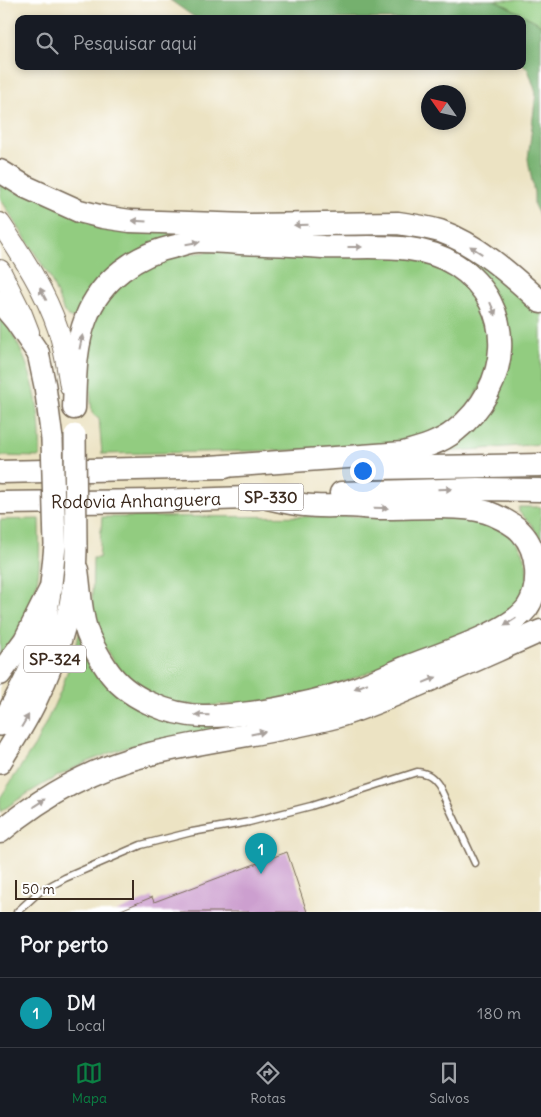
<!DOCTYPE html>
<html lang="pt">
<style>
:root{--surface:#171b24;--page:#242831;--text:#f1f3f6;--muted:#9ea1a6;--line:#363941;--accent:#0b8043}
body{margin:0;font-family:Delius,sans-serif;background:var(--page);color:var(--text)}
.compass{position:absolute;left:421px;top:85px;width:45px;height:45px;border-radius:50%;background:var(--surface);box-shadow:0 2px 8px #0003;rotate:304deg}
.scale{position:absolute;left:15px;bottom:12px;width:119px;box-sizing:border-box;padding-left:5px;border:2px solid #3b2a1e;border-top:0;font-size:14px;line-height:18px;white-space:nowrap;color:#3b2a1e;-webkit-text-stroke:4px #fff;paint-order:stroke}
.you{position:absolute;left:362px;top:470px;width:18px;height:18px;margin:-12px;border:4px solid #fff;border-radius:50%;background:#1a73e8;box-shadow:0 0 0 8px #1a73e833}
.badge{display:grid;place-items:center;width:32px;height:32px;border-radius:50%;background:var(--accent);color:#fff;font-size:16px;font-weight:700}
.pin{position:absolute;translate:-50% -41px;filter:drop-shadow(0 1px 2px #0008)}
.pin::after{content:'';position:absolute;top:26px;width:18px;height:15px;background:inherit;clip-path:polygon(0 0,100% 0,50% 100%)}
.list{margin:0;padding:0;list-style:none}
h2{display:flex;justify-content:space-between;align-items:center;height:65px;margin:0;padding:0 20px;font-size:21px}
h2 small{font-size:16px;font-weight:400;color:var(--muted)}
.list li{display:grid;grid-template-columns:32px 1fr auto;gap:15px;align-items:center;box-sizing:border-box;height:70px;padding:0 20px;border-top:1px solid var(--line)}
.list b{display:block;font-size:19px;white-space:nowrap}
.list p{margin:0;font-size:16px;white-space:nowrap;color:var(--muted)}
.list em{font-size:16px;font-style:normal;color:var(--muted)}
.icon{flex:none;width:28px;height:28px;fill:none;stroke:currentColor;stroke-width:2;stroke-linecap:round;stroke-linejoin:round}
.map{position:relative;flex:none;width:541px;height:912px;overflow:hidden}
.search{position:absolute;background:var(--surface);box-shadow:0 2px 8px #0003;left:15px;right:15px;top:15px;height:55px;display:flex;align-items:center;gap:12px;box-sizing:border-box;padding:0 18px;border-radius:10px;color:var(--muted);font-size:19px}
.sheet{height:135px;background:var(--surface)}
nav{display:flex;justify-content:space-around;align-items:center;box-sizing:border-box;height:70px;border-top:1px solid var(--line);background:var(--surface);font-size:14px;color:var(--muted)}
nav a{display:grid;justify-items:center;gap:2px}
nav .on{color:var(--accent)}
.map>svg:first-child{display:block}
.green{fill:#92cc80;stroke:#667b4f}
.forest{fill:#75b06e;stroke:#586d46}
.building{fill:#cc9fcf}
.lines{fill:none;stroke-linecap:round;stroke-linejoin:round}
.service-casing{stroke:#796b58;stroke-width:9}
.primary-casing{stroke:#796b58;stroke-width:22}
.trunk-casing{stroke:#796b58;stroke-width:24}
.motorway-casing{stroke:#796b58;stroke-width:25}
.service{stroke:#fff;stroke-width:6}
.primary{stroke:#fff;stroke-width:20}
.trunk{stroke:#fff;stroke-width:21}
.motorway{stroke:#fff;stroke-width:22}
.trunk-bridge-casing{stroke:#796b58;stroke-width:24;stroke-linecap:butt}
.trunk-bridge{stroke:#fff;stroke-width:21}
.oneway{fill:#a79f9a}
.labels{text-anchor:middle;stroke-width:4.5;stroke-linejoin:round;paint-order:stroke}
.shield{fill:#fff;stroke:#766a62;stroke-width:1}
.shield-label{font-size:16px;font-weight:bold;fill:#3b2a1e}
.street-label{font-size:18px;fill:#3b2a1e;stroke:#fff}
</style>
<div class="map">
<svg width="541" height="912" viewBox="0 0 541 912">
<rect width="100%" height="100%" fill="#fff"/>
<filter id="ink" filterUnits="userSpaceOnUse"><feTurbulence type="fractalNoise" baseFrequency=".02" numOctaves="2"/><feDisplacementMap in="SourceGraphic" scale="10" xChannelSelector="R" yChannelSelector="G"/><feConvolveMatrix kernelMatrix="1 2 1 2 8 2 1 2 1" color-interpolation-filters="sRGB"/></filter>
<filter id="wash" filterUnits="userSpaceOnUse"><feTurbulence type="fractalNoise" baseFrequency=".0096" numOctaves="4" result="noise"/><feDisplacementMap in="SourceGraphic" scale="20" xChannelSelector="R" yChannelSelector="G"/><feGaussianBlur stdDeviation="1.12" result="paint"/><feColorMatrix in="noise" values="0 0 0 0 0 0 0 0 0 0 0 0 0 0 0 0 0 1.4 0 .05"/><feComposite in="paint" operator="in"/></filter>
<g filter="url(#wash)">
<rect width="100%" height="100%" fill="#ece3c3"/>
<path class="green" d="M 495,0 L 541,0 L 541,26 L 537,22 Z
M 0,181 L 18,193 L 228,230 L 167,242 L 72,319 L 64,312 L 50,277 L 0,198 Z
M 440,239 L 510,285 L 541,314 L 541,444 L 459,451 L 435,451 L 458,438 L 506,326 L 439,249 Z
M 218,251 L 400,254 L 444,268 L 480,297 L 493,337 L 489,360 L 481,384 L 468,407 L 446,426 L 419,439 L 356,449 L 102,454 L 99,418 L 92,413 L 87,359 L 92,320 L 104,298 L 137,267 L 185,254 Z
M 0,315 C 31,357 42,406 40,457 L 0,456 Z
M 519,507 L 541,507 L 541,540 L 531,524 L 519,512 Z
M 416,516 L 482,520 L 514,538 L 522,551 L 527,566 L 527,585 L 513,610 L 494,622 L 352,679 L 314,691 L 265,702 L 201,706 L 172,703 L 151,695 L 118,670 L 96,632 L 92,608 L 93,558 L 99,558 L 102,517 Z
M 39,519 C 39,534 40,550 39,566 C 37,601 19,632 0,661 L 0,520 Z
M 80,632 L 148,710 L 327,709 C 285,717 242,726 200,733 C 175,738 149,741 125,748 C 80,762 38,785 0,812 L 0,798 L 35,745 L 51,712 L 62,688 Z"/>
<path class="forest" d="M 170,0 L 495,0 L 537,22 L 541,26 L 541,219 L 534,205 L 534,193 L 528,159 L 536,93 L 528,69 L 522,65 L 522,19 L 197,19 Z"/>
<g id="blocks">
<path class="building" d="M 287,852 L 307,912 L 116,912 L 152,897 L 154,902 Z"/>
</g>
</g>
<g filter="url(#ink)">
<use href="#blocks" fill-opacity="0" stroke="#796b58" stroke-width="1"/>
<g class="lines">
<g class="service-casing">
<path id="service" d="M 17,912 L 39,892 L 65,878 L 141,845 L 192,832 L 249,822 L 311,806 L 417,772 C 428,773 433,777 439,786 L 475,863"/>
</g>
<g class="primary-casing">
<path id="primary" d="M 0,223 C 22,256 45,290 58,329 C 64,347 67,367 70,386
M 0,270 L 22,314 L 29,332"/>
</g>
<g class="trunk-casing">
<path id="trunk" d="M 38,353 L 45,386 L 52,439
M 0,725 C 16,699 32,670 40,641 C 49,610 52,577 55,545
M 0,763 C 12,743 25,724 35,703 C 59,654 77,600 76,545"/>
</g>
<g class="motorway-casing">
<g id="motorway">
<path d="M 0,171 L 26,187 L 79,211 L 103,217 L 130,221 L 248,225 L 398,223 C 412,225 426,227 440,231 C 479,245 511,275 541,302"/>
<path d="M 0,302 L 16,321 L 38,353"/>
<path d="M 74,408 C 75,378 75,346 86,318 C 101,279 137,254 176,246 C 183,244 191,241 199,241 C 212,241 226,242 240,243 C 268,244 295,245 323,247 C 366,249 418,240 456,265 C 519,306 511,388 455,431 C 440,443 421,448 403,453 L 210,467"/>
<path d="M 377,468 L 541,465"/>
<path d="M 0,472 L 225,467"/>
<path d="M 341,493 L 478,489 L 541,490"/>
<path id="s1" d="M 0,503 L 156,501 L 279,497"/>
<path d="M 77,570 C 80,589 80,610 86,629 C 90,642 99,657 107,669 C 126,698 169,715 202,716 C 246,717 304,705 346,692 C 367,685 388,675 409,666 C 440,654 508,633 527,608 C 541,587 539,551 521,532 C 514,524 503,519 494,515 C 468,502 412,509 381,508 C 369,508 357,506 345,506 C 331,506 317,507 304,505 C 290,504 277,500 263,497"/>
<path d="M 0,674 L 25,640 L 51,588"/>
<path d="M 0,832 C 43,796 95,767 150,754 C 211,739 274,733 335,717 C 363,709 390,697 416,686 C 458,668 500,649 541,631"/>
</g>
</g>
<use href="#service" class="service"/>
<use href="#primary" class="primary"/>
<use href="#trunk" class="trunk"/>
<use href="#motorway" class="motorway"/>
<g class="trunk-bridge-casing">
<path id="trunk-bridge" d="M 75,435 L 76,545
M 52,439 L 55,545"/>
</g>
<use href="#trunk-bridge" class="trunk-bridge"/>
</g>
<defs><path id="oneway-solid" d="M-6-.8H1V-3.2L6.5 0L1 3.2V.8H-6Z" transform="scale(1.25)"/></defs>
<g class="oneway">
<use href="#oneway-solid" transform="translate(139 221) rotate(-176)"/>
<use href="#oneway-solid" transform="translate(301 225) rotate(179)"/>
<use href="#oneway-solid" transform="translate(193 243) rotate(-9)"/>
<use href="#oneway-solid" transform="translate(355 247)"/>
<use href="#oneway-solid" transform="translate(476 250) rotate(-147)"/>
<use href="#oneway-solid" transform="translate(43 294) rotate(-118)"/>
<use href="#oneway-solid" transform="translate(493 309) rotate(67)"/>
<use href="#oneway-solid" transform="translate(81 342) rotate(-78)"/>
<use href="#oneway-solid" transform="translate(445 489) rotate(-2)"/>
<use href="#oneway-solid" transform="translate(381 508) rotate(2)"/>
<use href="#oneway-solid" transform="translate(510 622) rotate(147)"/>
<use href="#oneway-solid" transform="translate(430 680) rotate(-23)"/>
<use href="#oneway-solid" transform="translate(361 686) rotate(158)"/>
<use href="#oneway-solid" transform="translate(202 715) rotate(-178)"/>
<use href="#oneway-solid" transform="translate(25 721) rotate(-59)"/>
<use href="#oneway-solid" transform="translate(258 733) rotate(-11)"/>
<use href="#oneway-solid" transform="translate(39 803) rotate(-34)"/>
</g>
</g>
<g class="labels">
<g class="shield">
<rect x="238.5" y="483.5" width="65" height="27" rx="4"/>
<rect x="24" y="645.5" width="62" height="27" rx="4"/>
</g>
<g class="shield-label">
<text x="271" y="503">SP-330</text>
<text x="55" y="665">SP-324</text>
</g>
<g class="street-label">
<text dy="6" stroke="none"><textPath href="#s1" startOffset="136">Rodovia Anhanguera</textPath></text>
</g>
</g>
</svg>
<svg class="compass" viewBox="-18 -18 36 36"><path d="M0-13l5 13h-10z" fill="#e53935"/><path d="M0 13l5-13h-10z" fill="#9ea1a6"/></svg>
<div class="scale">50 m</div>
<div class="you"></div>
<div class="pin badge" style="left:261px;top:874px;background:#0f9aa8">1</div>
<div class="search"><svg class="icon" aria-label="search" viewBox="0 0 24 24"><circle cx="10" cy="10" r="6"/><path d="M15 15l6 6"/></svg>Pesquisar aqui</div>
</div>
<section class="sheet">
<h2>Por perto<small></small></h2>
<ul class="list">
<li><span class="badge" style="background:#0f9aa8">1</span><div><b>DM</b><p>Local</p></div><em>180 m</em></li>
</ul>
</section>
<nav>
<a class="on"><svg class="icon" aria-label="map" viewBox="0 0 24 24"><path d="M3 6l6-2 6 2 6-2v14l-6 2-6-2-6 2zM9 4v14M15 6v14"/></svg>Mapa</a>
<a><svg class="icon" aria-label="directions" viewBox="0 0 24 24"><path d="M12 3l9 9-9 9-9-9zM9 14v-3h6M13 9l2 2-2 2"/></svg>Rotas</a>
<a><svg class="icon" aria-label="saved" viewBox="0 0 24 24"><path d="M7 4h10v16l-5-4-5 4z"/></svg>Salvos</a>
</nav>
